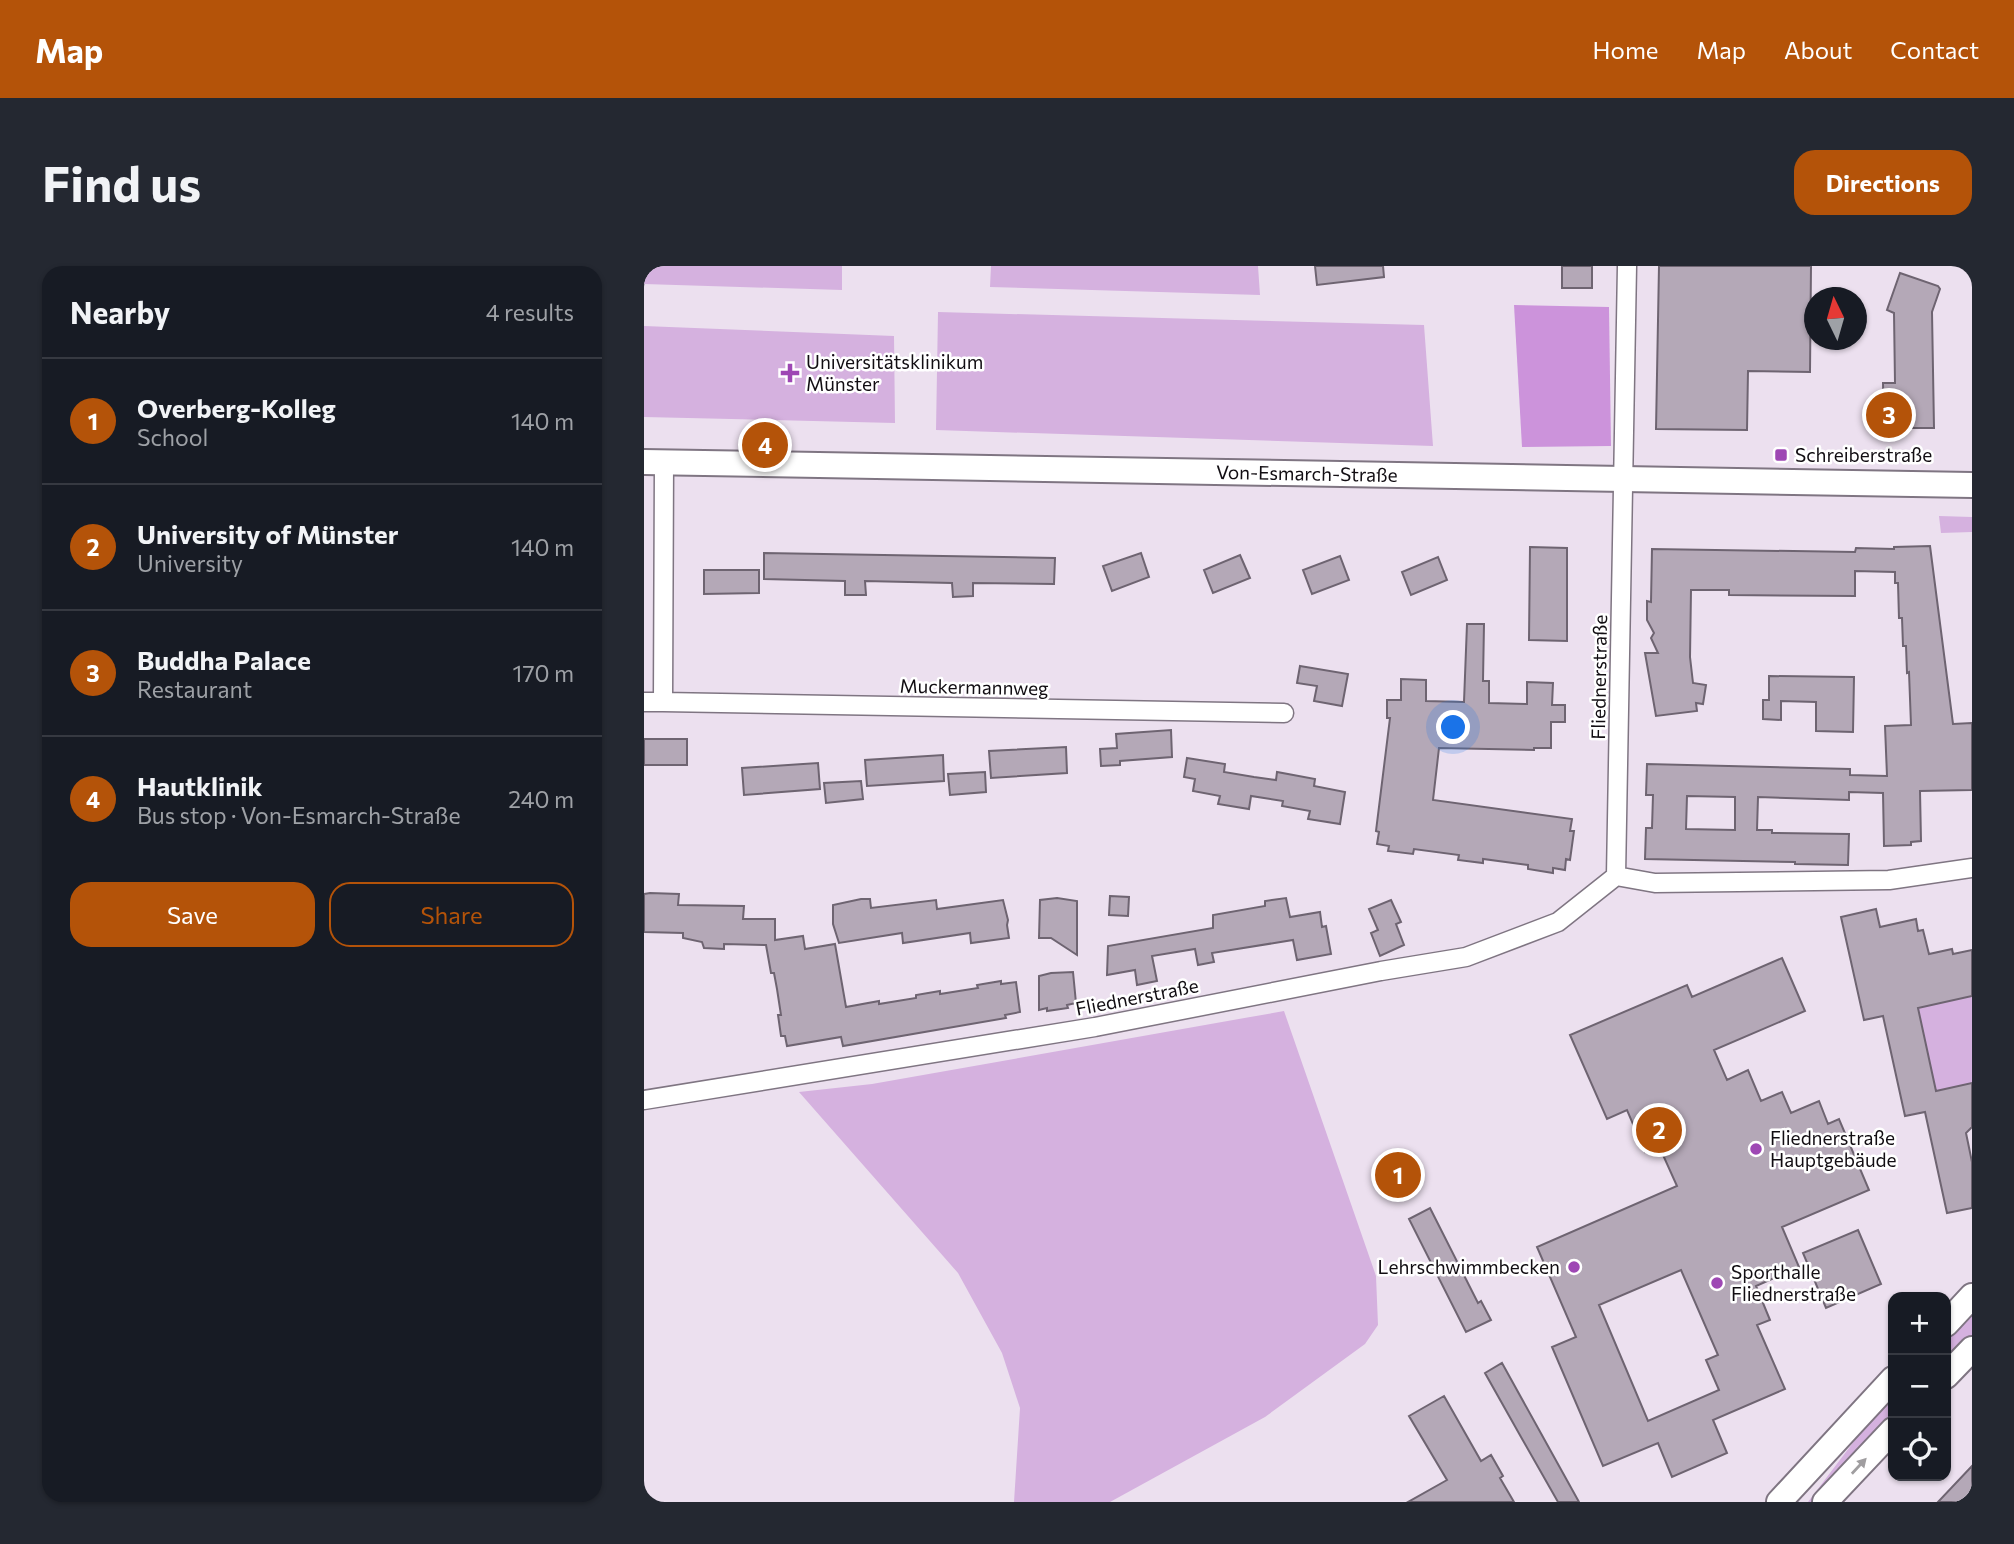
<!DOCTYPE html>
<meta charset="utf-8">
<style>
:root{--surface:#171b24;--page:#242831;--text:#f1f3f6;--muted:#9ea1a6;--line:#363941;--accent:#b45309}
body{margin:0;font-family:Commissioner,sans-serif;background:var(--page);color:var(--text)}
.controls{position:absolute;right:21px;bottom:21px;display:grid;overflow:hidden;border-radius:14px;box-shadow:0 2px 5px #0004}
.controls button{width:63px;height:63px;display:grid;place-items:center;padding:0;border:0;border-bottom:2px solid var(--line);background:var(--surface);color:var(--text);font:35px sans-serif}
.compass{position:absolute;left:1160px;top:21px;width:63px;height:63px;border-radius:50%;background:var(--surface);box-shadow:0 2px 5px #0004;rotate:355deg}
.you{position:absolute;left:810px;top:462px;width:24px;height:24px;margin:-18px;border:5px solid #fff;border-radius:50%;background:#1a73e8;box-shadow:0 0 0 10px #1a73e833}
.badge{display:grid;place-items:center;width:46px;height:46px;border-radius:50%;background:var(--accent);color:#fff;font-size:23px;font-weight:700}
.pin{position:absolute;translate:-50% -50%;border:4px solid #fff;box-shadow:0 2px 7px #0006}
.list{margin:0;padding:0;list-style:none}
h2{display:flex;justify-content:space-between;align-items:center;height:91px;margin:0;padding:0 28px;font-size:30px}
h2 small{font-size:23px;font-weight:400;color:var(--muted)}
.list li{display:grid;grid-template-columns:46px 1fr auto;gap:21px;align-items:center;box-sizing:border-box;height:126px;padding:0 28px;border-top:2px solid var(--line)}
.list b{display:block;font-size:26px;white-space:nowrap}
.list p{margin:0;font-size:23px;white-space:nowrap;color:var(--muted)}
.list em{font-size:23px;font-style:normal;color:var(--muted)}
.actions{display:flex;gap:14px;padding:21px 28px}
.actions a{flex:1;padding:16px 0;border:2px solid var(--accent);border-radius:21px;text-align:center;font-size:24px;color:var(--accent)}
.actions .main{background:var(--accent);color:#fff}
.icon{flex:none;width:38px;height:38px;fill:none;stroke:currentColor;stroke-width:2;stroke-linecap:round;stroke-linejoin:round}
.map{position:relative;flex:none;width:1328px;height:1236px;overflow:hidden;border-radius:21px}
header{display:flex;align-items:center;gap:42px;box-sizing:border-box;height:98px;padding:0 35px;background:var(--accent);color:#fff}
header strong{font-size:33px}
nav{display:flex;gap:38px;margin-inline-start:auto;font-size:24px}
.intro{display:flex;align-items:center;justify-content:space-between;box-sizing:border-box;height:168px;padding:0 42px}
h1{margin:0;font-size:49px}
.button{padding:18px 32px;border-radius:21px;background:var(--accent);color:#fff;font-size:24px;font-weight:700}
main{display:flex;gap:42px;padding:0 42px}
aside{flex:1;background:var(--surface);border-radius:21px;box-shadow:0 2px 5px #0004}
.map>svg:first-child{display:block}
.green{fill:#d5b1df}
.forest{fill:#cc93db}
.building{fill:#b4a8b7;stroke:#6e6471;stroke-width:2;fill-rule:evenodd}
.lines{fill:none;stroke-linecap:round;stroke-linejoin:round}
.street-casing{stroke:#7f7582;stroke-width:21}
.secondary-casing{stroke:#7f7582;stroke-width:28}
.street{stroke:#fff;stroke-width:18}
.secondary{stroke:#fff;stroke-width:24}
.oneway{fill:#a09ea0}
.poi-dot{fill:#9e47b4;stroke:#fff;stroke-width:2.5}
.labels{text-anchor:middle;stroke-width:5;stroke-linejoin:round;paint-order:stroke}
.poi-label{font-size:19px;fill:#110d12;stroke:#fff;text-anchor:start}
.street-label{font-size:19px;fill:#110d12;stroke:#fff}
</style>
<header>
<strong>Map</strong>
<nav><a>Home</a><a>Map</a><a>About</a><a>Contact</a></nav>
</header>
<div class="intro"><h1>Find us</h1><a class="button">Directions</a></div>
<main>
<aside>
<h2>Nearby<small>4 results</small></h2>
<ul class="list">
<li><span class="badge">1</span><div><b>Overberg-Kolleg</b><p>School</p></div><em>140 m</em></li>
<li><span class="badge">2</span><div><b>University of Münster</b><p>University</p></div><em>140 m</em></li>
<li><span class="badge">3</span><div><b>Buddha Palace</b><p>Restaurant</p></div><em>170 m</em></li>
<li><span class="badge">4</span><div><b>Hautklinik</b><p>Bus stop · Von-Esmarch-Straße</p></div><em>240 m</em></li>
</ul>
<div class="actions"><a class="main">Save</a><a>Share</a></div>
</aside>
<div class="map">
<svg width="1328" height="1236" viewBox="0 0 1328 1236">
<rect width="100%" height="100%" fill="#ece0ef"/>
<path class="green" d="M 0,0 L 198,0 L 198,24 L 0,18 Z
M 347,0 L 614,0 L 616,29 L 346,21 Z
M 294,46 L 780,59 L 789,180 L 292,164 Z
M 0,60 L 250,70 L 251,157 L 0,151 Z
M 1295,250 L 1328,251 L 1328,266 L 1297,267 Z
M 1328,730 L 1328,817 L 1292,825 L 1274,742 Z
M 640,745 L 732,1010 L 734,1059 L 721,1078 L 621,1151 L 466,1236 L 370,1236 L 376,1142 L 358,1087 L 314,1007 L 155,826 L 228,818 Z
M 1328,1042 L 1328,1070 L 1302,1098 L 1302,1069 Z
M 1249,1124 L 1249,1153 L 1171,1236 L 1164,1236 Z"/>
<path class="forest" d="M 870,39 L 965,41 L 967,180 L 878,181 Z"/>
<path class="building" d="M 671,0 L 739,0 L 740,11 L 673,19 Z
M 918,0 L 948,0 L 948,22 L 918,22 Z
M 1015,0 L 1167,0 L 1166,106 L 1104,105 L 1103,164 L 1012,163 Z
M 1256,7 L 1294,20 L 1296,23 L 1288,46 L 1290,162 L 1240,162 L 1239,117 L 1251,117 L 1250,47 L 1243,44 Z
M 1286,280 L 1309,458 L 1328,457 L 1328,524 L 1276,525 L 1277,575 L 1267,576 L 1267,579 L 1240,580 L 1239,527 L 1205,526 L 1205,534 L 1114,531 L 1113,564 L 1128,564 L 1128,567 L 1205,568 L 1204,599 L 1151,598 L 1151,596 L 1001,593 L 1002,562 L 1008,562 L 1009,529 L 1002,529 L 1003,498 L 1206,503 L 1206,509 L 1243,510 L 1241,460 L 1267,459 L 1265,406 L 1263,407 L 1262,380 L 1259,380 L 1258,352 L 1255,352 L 1254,317 L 1251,317 L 1251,306 L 1211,305 L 1211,330 L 1085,329 L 1085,324 L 1047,324 L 1046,391 L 1049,417 L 1062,419 L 1059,438 L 1052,437 L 1053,445 L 1012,450 L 1001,387 L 1014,387 L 1007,372 L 1010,367 L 1003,354 L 1003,335 L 1007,336 L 1008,283 L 1211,286 L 1212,282 L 1250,283 L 1250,281 ZM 1043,530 L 1091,531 L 1091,564 L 1042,563 Z
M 886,281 L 923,282 L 923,375 L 885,374 Z
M 120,287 L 411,292 L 410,318 L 329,317 L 329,330 L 309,331 L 308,317 L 221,315 L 222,329 L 201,329 L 201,315 L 120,313 Z
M 497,287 L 505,311 L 468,325 L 459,300 Z
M 596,289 L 606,312 L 569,327 L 560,304 Z
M 696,290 L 705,314 L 668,328 L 659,304 Z
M 794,291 L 803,314 L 767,329 L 758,306 Z
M 60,304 L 115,304 L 115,327 L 60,328 Z
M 823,358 L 840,358 L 839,415 L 845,415 L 845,437 L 883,438 L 883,416 L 909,417 L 908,439 L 921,439 L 921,456 L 907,456 L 907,482 L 890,482 L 890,484 L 795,482 L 789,534 L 928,553 L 926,565 L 930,565 L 926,594 L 922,593 L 921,604 L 909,602 L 909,607 L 884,603 L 884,599 L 839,593 L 839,597 L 814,594 L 815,589 L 770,583 L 769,588 L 744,585 L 745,580 L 733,578 L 735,566 L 732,565 L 746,452 L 743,452 L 743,434 L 757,434 L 757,413 L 782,414 L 782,435 L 820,436 Z
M 656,400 L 704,408 L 698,440 L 670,435 L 673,420 L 653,417 Z
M 1125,410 L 1210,411 L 1209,466 L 1172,465 L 1172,436 L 1137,435 L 1137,454 L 1119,453 L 1119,434 L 1125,434 Z
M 527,464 L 528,491 L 476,495 L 476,499 L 457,500 L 456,483 L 473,482 L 472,468 Z
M 0,473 L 43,473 L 43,499 L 0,499 Z
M 422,481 L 423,507 L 347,512 L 345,485 Z
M 299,489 L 300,515 L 223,520 L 221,494 Z
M 543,492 L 581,498 L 580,506 L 610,511 L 632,514 L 633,506 L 671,513 L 670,520 L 701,526 L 696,558 L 664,553 L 666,545 L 638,540 L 639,535 L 607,530 L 605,543 L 574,538 L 576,530 L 549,525 L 551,513 L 540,511 Z
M 174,497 L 176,523 L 100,529 L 98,502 Z
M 341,506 L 342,526 L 306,529 L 304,508 Z
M 217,515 L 219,533 L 182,537 L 180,517 Z
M 6,627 L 35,628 L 34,639 L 100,640 L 99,653 L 131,653 L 131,674 L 159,670 L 161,683 L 191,678 L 202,741 L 235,735 L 235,738 L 272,732 L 272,729 L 296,725 L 296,728 L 334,722 L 333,719 L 357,715 L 357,718 L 372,716 L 376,746 L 361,749 L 362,752 L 199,780 L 197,771 L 143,780 L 141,770 L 137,770 L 134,749 L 137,749 L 133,723 L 130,707 L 127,707 L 122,679 L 80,678 L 80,683 L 60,682 L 58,676 L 39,672 L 39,667 L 0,666 L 0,628 Z
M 466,630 L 485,631 L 484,650 L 465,649 Z
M 413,632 L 433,635 L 433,689 L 407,672 L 395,672 L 396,634 Z
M 642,632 L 646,651 L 676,646 L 678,661 L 682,660 L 687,688 L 653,694 L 649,674 L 568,687 L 570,696 L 554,699 L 551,683 L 508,690 L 513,715 L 493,719 L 491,704 L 463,709 L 464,680 L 569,662 L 569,649 L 621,640 L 621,635 Z
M 217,633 L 226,633 L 227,642 L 292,634 L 293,643 L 359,634 L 364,654 L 363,659 L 365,672 L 327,677 L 326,667 L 259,677 L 258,667 L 195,677 L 189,658 L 189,639 Z
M 747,634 L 757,656 L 752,658 L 760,679 L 736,690 L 727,667 L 734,664 L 725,643 Z
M 1232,643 L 1236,661 L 1272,653 L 1274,665 L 1279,664 L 1285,688 L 1308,683 L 1309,688 L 1328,684 L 1328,730 L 1274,742 L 1292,825 L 1328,817 L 1328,861 L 1322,867 L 1328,896 L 1328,942 L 1303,947 L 1281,846 L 1261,850 L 1239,750 L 1220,754 L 1197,651 Z
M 1138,692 L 1161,745 L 1070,784 L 1083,814 L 1104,804 L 1117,835 L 1138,826 L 1147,847 L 1175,835 L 1184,858 L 1195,853 L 1225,924 L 1138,961 L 1155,1001 L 1112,1020 L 1126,1054 L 1113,1059 L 1141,1123 L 1069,1154 L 1083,1187 L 1028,1211 L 1014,1177 L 959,1200 L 908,1081 L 932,1071 L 893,981 L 1033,920 L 1015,880 L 1001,886 L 983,844 L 963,853 L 926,769 L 1043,719 L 1048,731 ZM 1037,1004 L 1074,1089 L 1062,1094 L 1075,1124 L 1004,1155 L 955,1039 Z
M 429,706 L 432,737 L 423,739 L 424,742 L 403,745 L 403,742 L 395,744 L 395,710 L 407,707 Z
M 786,942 L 834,1037 L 837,1035 L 847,1054 L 822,1066 L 765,953 Z
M 1214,964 L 1237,1018 L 1182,1042 L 1159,987 Z
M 858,1097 L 894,1162 L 935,1236 L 914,1236 L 877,1171 L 841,1107 Z
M 800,1130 L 837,1195 L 847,1189 L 859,1210 L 856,1212 L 870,1236 L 764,1236 L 803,1214 L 765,1150 Z
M 1328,1200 L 1328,1236 L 1294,1236 Z"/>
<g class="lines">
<g class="street-casing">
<path id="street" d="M 20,196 L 19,436 L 640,447
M 0,436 L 19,436
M 972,610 L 1011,617 L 1245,614 L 1328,602
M 0,834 L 451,761 L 737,705 L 822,691 L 914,656 L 972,610 L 983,0"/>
</g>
<g class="secondary-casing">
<g id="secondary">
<path id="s1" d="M 0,196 L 1328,219"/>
<path d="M 1302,1058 L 1328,1030"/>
<path d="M 1302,1110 L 1328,1083"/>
<path d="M 1135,1236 L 1249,1113"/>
<path d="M 1181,1236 L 1249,1164"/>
</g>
</g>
<use href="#street" class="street"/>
<use href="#secondary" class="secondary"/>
</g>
<defs><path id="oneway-solid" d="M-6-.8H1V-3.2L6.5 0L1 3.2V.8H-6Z" transform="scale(1.75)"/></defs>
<use class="oneway" href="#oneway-solid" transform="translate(1215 1200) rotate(-47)"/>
<g class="poi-dot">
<path d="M142.5 96.5h7v7h7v7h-7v7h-7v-7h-7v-7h7z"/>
<rect x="1130" y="182" width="14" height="14" rx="3.5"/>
<circle cx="1112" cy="883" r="7"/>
<circle cx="930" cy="1001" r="7"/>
<circle cx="1073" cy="1017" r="7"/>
</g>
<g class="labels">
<g class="poi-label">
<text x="162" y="103">Universitätsklinikum<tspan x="162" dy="22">Münster</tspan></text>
<text x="1151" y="196">Schreiberstraße</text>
<text x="1126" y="879">Fliednerstraße<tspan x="1126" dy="22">Hauptgebäude</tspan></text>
<text x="916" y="1008" text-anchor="end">Lehrschwimmbecken</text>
<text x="1087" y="1013">Sporthalle<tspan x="1087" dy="22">Fliednerstraße</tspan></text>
</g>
<g class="street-label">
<text dy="7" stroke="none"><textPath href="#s1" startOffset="663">Von-Esmarch-Straße</textPath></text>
<text transform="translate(955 411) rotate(-89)" y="7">Fliednerstraße</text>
<text transform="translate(330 421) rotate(1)" y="7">Muckermannweg</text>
<text transform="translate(493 731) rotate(-11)" y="7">Fliednerstraße</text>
</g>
</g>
</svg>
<div class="controls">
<button>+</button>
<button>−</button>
<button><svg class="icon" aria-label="locate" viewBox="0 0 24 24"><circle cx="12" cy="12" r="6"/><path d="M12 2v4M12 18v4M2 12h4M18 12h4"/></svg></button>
</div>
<svg class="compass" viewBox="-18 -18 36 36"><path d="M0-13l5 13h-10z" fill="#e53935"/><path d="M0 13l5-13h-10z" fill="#9ea1a6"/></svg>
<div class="you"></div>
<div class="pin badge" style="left:754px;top:909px">1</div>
<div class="pin badge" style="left:1015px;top:864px">2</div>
<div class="pin badge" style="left:1245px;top:149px">3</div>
<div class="pin badge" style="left:121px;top:179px">4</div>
</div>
</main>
